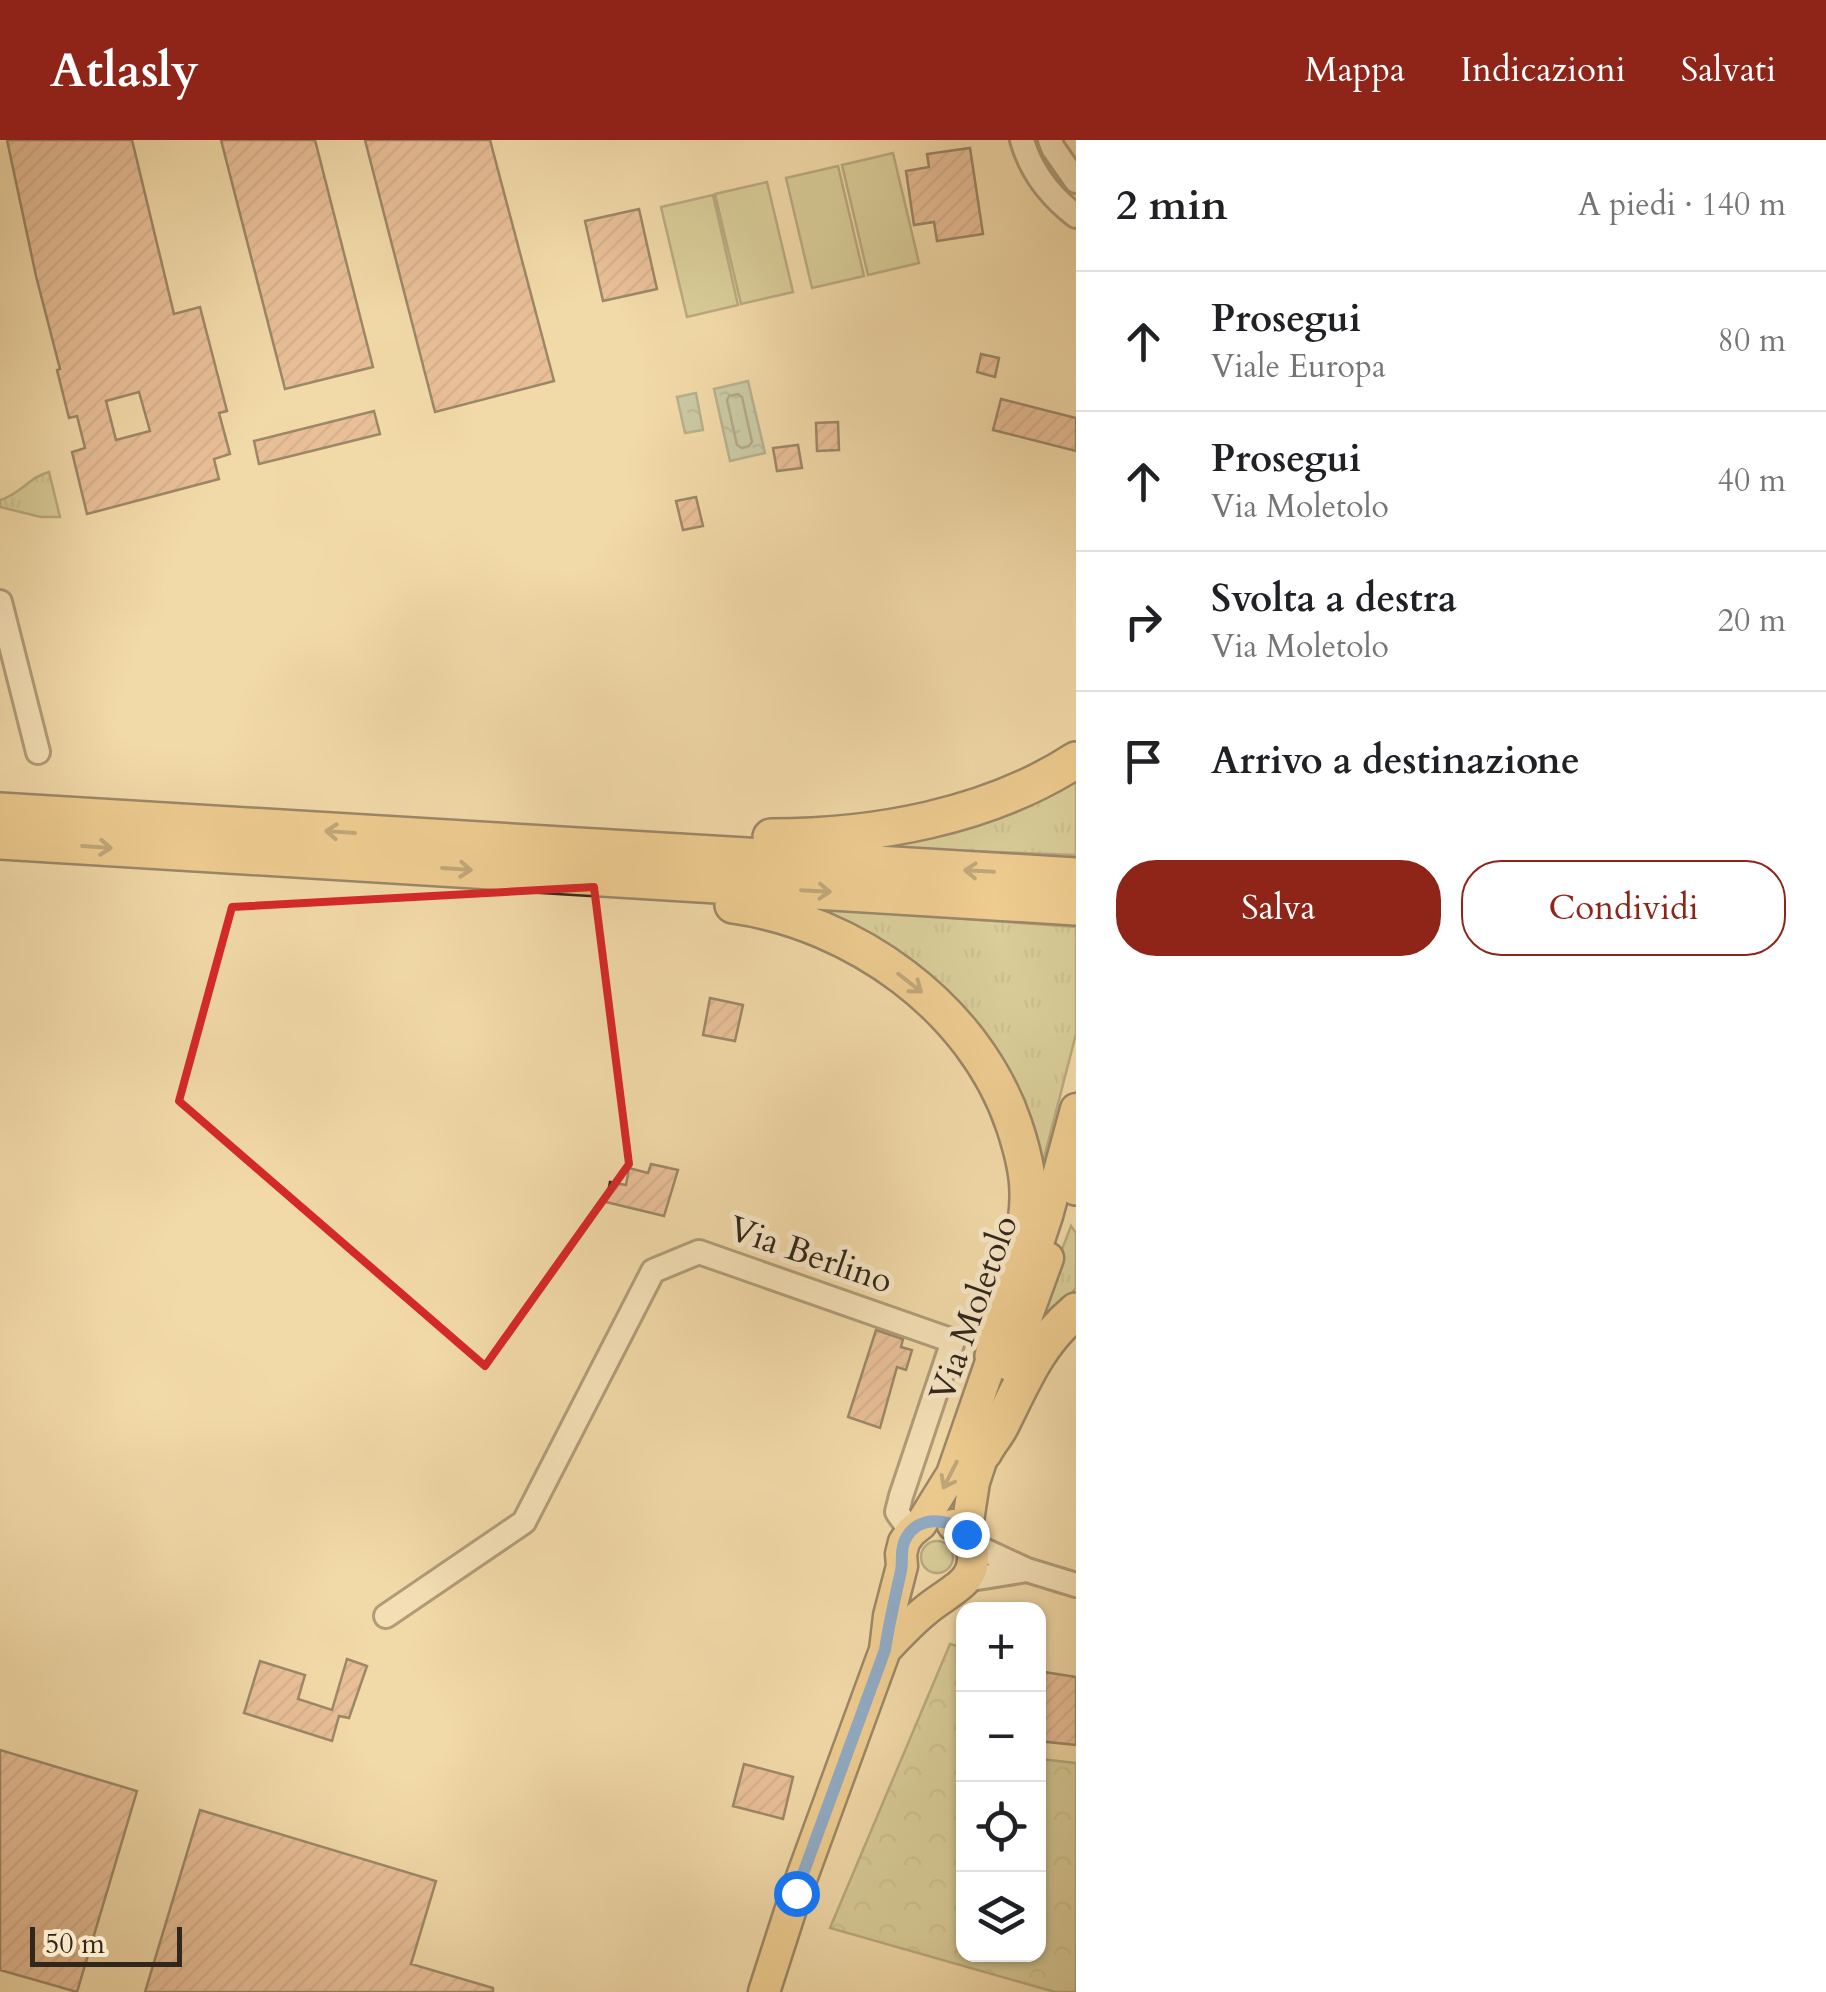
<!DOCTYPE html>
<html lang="it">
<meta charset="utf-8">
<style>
:root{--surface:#fff;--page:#f2f2f2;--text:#202124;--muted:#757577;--line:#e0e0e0;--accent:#8f2418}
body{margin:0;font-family:Cardo,serif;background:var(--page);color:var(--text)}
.controls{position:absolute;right:30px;bottom:30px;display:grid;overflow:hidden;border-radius:20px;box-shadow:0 2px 8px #0004}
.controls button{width:90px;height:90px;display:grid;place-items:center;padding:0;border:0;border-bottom:2px solid var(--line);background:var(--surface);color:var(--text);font:50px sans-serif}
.scale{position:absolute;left:30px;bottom:25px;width:152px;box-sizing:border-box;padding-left:10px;border:5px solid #31261b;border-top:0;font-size:28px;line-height:35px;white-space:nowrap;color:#31261b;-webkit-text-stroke:8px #f7e6c6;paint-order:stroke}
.stop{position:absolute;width:30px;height:30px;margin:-22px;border:8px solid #1a73e8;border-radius:50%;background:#fff}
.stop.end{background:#1a73e8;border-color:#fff;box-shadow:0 2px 10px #0008}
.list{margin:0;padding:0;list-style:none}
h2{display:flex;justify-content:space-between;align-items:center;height:130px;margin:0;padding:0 40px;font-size:42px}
h2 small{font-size:32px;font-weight:400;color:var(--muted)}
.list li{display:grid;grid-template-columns:65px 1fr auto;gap:30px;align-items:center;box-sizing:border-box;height:140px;padding:0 40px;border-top:2px solid var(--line)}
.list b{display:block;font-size:38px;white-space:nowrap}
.list p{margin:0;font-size:32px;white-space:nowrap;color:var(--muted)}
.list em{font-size:32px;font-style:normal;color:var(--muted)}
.actions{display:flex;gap:20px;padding:30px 40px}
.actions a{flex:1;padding:22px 0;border:2px solid var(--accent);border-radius:40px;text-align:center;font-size:35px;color:var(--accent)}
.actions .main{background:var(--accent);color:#fff}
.icon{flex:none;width:55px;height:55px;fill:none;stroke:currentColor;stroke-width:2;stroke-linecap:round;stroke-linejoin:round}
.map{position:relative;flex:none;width:1076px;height:1852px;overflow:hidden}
header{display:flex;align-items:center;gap:60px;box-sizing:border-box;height:140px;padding:0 50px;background:var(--accent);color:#fff}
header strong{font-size:48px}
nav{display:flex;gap:55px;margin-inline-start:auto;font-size:35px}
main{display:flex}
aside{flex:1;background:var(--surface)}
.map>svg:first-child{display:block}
.grass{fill:url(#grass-tufts);stroke:#767251;stroke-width:2.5}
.park{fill:url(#park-crowns);stroke:#767251;stroke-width:2.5}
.pitch{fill:#bbbf87;stroke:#767251;stroke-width:2.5}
.water{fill:url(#water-ripples);stroke:#717f6d;stroke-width:2.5}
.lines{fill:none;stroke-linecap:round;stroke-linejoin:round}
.shore{stroke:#667060;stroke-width:2.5}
.building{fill:url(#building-hatch);stroke:#31261b;stroke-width:2.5;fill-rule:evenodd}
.minor-casing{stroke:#61533e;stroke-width:28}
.major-casing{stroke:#31261b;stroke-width:35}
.highway-casing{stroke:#31261b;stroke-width:40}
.minor{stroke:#f7e6c6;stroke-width:22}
.major{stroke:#e9bc74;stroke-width:30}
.highway{stroke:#e9bc74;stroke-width:35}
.oneway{stroke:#846a43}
.route{stroke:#1a73e8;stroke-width:12}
.marked{fill:none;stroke:#d62828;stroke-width:8;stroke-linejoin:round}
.labels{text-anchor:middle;stroke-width:10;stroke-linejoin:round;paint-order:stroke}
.street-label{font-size:35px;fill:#31261b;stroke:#f7e6c6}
</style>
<header>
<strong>Atlasly</strong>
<nav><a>Mappa</a><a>Indicazioni</a><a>Salvati</a></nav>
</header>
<main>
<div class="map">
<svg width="1076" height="1852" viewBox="0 0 1076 1852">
<defs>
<pattern id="grass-tufts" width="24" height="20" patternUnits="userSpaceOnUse" patternTransform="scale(2.5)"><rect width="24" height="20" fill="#bbbf87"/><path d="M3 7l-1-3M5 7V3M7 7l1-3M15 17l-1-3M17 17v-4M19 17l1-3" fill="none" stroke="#a1a474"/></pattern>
<pattern id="park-crowns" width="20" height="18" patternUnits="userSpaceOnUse" patternTransform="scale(2.5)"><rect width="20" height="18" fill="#bbbf87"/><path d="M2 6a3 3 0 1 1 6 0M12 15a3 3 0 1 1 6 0" fill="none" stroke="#a1a474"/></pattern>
<pattern id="water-ripples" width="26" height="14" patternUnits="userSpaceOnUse" patternTransform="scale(2.5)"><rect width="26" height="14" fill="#9cbaa4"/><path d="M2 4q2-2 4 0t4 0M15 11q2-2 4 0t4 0" fill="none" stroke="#809785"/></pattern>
<pattern id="building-hatch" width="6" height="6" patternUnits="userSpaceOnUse" patternTransform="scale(2.5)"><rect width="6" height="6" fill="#dea185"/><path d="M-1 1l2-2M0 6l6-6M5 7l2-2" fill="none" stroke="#b5836c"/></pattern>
</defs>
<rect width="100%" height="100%" fill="#f2d9a8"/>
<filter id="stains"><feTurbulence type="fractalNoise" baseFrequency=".002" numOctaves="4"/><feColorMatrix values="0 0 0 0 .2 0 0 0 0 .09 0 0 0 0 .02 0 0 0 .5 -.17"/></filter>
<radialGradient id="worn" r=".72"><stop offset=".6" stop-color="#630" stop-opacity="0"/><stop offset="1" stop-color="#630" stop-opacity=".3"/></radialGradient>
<path class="grass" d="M 49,332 L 60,377 L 41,377 L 0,367 L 0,360 C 21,354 29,337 49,332 Z
M 1076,633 L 1076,715 L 870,707 Z
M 811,768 L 1076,787 L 1076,894 L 1038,1041 L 1016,962 Z
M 1071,1086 L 1076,1093 L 1076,1148 L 1028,1198 Z
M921 1417a16 16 0 1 1 32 0a16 16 0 1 1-32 0Z"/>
<path class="park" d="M 950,1504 L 964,1508 L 964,1814 L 1038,1814 L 1039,1619 L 1076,1623 L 1076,1852 L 1055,1852 L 830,1788 Z"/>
<path class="pitch" d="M 893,13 L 919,123 L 868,135 L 842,25 Z
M 838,26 L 864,136 L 812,148 L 786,38 Z
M 767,42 L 793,152 L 741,164 L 715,54 Z
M 713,55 L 738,165 L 687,177 L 661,67 Z"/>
<path class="water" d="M 748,241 L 765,313 L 730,321 L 714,249 Z
M 696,253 L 703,290 L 685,293 L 677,257 Z"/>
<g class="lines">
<path class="shore" d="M 738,254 L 742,257 L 752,302 L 749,306 L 742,308 L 737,305 L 727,260 L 729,256 Z"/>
</g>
<path class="building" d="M 7,0 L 132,0 L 174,174 L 200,167 L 227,271 L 219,273 L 230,314 L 214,319 L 219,339 L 87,374 L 72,312 L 85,308 L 77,276 L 69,278 L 57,230 L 60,229 L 36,136 ZM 139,252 L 150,291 L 116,300 L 106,261 Z
M 221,0 L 315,0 L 373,227 L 285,249 Z
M 365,0 L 490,0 L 554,241 L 435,272 Z
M 970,8 L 983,94 L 937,101 L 934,82 L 914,85 L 906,31 L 929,27 L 927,14 Z
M 639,69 L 657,149 L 603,161 L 585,81 Z
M 981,214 L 999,218 L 995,237 L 977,232 Z
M 1001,259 L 1076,278 L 1076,311 L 993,290 Z
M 374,271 L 380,294 L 259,324 L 254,301 Z
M 838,282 L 839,310 L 817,311 L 816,283 Z
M 798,305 L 802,328 L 777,331 L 773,308 Z
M 696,357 L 703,386 L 683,390 L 676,361 Z
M 710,858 L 743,865 L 735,901 L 703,895 Z
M 651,1024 L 678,1030 L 664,1076 L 606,1062 L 610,1042 L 626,1045 L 629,1028 L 648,1033 Z
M 876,1190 L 903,1199 L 901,1207 L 912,1210 L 906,1230 L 897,1227 L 880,1288 L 848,1277 Z
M 347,1519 L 367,1526 L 349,1578 L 339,1576 L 332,1601 L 244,1573 L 260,1521 L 305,1535 L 298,1559 L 332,1570 Z
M 1038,1531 L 1076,1537 L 1076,1605 L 1038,1601 Z
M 0,1610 L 137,1651 L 77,1852 L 0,1830 Z
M 744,1624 L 793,1637 L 783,1679 L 733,1666 Z
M 200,1670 L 436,1741 L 411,1824 L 493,1848 L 493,1852 L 145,1852 Z"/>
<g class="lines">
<g class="minor-casing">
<path id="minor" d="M 1022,0 C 1031,32 1050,56 1076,76
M 1050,0 L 1053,8 L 1076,41
M 0,462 L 38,612
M 971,1404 L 1027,1430 L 1076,1445
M 965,1440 L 1027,1430
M 386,1476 L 524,1382 L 653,1131 L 699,1112 L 953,1201 L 901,1356 L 897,1372 L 911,1392"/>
</g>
<g class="major-casing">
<path id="major" d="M 1028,1133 L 1047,1076 L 1076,969
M 1009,1225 L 1048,1118
M 966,1394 L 974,1342 L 987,1303 L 989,1288
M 885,1510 C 898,1496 911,1482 926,1470 C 935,1462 959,1448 965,1440 C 980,1422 973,1396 953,1385
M 764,1852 L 796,1753 L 885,1510 L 889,1476 L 902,1426 L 901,1414 L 904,1402 L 911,1392 L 921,1384 L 952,1334 L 993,1216 L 1003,1199"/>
</g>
<g class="highway-casing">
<path id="highway" d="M 0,671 L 1076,736
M 771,697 C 874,697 988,677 1076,620
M 0,701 L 1076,767
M 733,765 C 854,782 974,867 1014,985 C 1021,1006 1028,1030 1028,1053 C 1029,1100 1008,1141 998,1186 C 995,1196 996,1206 993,1216
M 1076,1012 L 1073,1029 L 1076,1047
M 984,1312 C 989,1302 996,1295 1001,1285 C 1023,1241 1037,1204 1076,1171"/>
</g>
<use href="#minor" class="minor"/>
<use href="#major" class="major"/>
<use href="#highway" class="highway"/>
</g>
<defs><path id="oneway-shaft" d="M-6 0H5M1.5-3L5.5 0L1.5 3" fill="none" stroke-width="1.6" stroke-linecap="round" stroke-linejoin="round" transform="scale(2.5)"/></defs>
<g class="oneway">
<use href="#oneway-shaft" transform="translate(340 692) rotate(-176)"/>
<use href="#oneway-shaft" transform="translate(97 707) rotate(4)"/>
<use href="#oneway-shaft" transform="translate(457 729) rotate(4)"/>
<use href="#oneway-shaft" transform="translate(979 731) rotate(-177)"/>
<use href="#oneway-shaft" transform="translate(816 751) rotate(3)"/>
<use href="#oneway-shaft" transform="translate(910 843) rotate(38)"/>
<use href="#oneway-shaft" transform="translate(950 1335) rotate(117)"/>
</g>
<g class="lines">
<path class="route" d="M 796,1753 L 885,1510 C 889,1483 895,1458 901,1431 C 903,1421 900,1410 905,1400 C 917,1375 948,1377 966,1394"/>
</g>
<path d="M0 0H1076V1852H0ZM 594,747 L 629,1024 L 485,1226 L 179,961 L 232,767 Z" fill="#f2d9a8" fill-opacity=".55" fill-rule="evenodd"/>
<path class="marked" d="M 594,747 L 629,1024 L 485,1226 L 179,961 L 232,767 Z"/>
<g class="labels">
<g class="street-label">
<text transform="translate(811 1114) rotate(19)" y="12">Via Berlino</text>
<text transform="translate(973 1168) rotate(-70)" y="12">Via Moletolo</text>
</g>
</g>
<rect width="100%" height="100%" filter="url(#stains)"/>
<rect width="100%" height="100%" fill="url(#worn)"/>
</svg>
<div class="controls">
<button>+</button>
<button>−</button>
<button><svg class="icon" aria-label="locate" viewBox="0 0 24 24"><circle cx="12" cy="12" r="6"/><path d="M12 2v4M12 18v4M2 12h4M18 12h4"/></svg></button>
<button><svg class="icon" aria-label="layers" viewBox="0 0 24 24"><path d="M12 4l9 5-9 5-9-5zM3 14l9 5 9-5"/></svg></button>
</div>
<div class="scale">50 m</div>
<div class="stop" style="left:796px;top:1753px"></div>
<div class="stop end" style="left:966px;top:1394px"></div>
</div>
<aside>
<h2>2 min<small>A piedi · 140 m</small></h2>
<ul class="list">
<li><svg class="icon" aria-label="ahead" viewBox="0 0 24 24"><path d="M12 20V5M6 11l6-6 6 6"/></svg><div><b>Prosegui</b><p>Viale Europa</p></div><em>80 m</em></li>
<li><svg class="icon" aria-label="ahead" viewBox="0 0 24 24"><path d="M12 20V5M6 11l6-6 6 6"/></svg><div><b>Prosegui</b><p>Via Moletolo</p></div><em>40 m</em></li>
<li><svg class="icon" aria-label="right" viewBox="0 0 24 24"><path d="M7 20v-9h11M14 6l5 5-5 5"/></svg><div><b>Svolta a destra</b><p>Via Moletolo</p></div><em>20 m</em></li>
<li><svg class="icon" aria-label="arrive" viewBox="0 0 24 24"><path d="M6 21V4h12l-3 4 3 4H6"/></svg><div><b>Arrivo a destinazione</b></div></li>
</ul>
<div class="actions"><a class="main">Salva</a><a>Condividi</a></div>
</aside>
</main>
